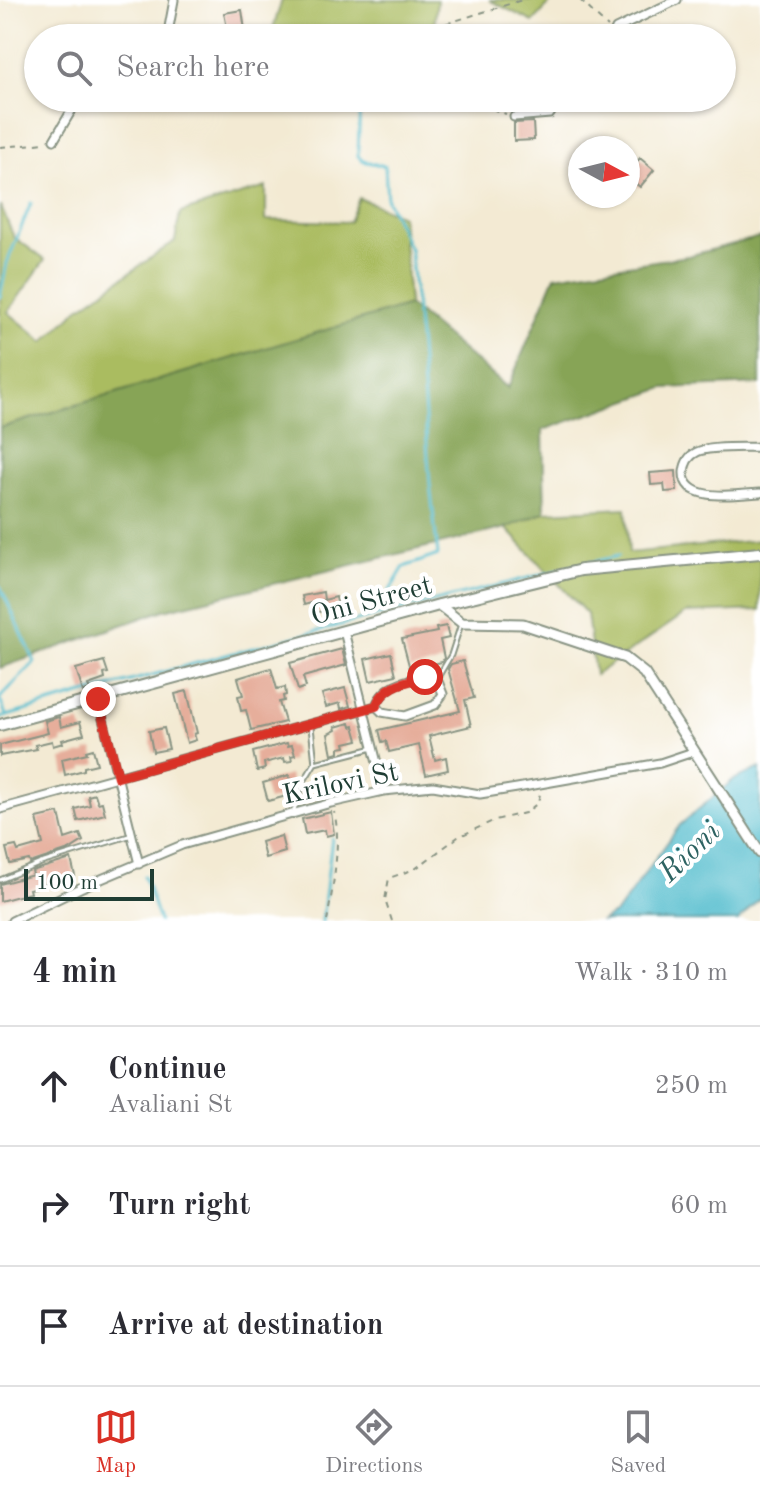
<!DOCTYPE html>
<meta charset="utf-8">
<style>
:root{--surface:#fff;--page:#f2f2f3;--text:#2b2b33;--muted:#7c7c81;--line:#e1e1e2;--accent:#d93025}
body{margin:0;font-family:"Old Standard TT",serif;background:var(--page);color:var(--text)}
.compass{position:absolute;left:568px;top:136px;width:72px;height:72px;border-radius:50%;background:var(--surface);box-shadow:0 2px 6px #0004;rotate:97deg}
.scale{position:absolute;left:24px;bottom:20px;width:130px;box-sizing:border-box;padding-left:8px;border:4px solid #1f3d34;border-top:0;font-size:22px;line-height:28px;white-space:nowrap;color:#1f3d34;-webkit-text-stroke:6px #fff;paint-order:stroke}
.stop{position:absolute;width:24px;height:24px;margin:-18px;border:6px solid #d93025;border-radius:50%;background:#fff}
.stop.end{background:#d93025;border-color:#fff;box-shadow:0 2px 8px #0008}
.list{margin:0;padding:0;list-style:none}
h2{display:flex;justify-content:space-between;align-items:center;height:104px;margin:0;padding:0 32px;font-size:34px}
h2 small{font-size:26px;font-weight:400;color:var(--muted)}
.list li{display:grid;grid-template-columns:52px 1fr auto;gap:24px;align-items:center;box-sizing:border-box;height:120px;padding:0 32px;border-top:2px solid var(--line)}
.list b{display:block;font-size:30px;white-space:nowrap}
.list p{margin:0;font-size:26px;white-space:nowrap;color:var(--muted)}
.list em{font-size:26px;font-style:normal;color:var(--muted)}
.icon{flex:none;width:44px;height:44px;fill:none;stroke:currentColor;stroke-width:2;stroke-linecap:round;stroke-linejoin:round}
.map{position:relative;flex:none;width:760px;height:921px;overflow:hidden}
.search{position:absolute;background:var(--surface);box-shadow:0 2px 6px #0004;left:24px;right:24px;top:24px;height:88px;display:flex;align-items:center;gap:20px;box-sizing:border-box;padding:0 28px;border-radius:44px;color:var(--muted);font-size:30px}
.sheet{height:464px;background:var(--surface)}
nav{display:flex;justify-content:space-around;align-items:center;box-sizing:border-box;height:112px;border-top:2px solid var(--line);background:var(--surface);font-size:22px;color:var(--muted)}
nav a{display:grid;justify-items:center;gap:4px}
nav .on{color:var(--accent)}
.map>svg:first-child{display:block}
.green{fill:#aabc60;stroke:#647c4a;stroke-width:2}
.forest{fill:#87a456;stroke:#537045;stroke-width:2}
.water{fill:#50bbcc;stroke:#387c80;stroke-width:2}
.lines{fill:none;stroke-linecap:round;stroke-linejoin:round}
.stream{stroke:#50bbcc;stroke-width:3}
.building{fill:#e6ae9b}
.service-casing{stroke:#899484;stroke-width:7}
.minor-casing{stroke:#899484;stroke-width:11}
.tertiary-casing{stroke:#899484;stroke-width:13}
.secondary-casing{stroke:#899484;stroke-width:14}
.path{stroke:#899484;stroke-width:2;stroke-dasharray:6 6;stroke-linecap:butt}
.service{stroke:#fff;stroke-width:3}
.minor{stroke:#fff;stroke-width:7}
.tertiary{stroke:#fff;stroke-width:9}
.secondary{stroke:#fff;stroke-width:10}
.route{stroke:#d93025;stroke-width:10}
.labels{text-anchor:middle;stroke-width:8;stroke-linejoin:round;paint-order:stroke}
.street-label{font-size:28px;fill:#1f3d34;stroke:#fff}
.water-label{font-size:30px;font-style:italic;fill:#2e6362;stroke:#fff}
</style>
<div class="map">
<svg width="760" height="921" viewBox="0 0 760 921">
<rect width="100%" height="100%" fill="#fff"/>
<filter id="ink" filterUnits="userSpaceOnUse"><feTurbulence type="fractalNoise" baseFrequency=".0125" numOctaves="2"/><feDisplacementMap in="SourceGraphic" scale="16" xChannelSelector="R" yChannelSelector="G"/><feConvolveMatrix kernelMatrix="1 2 1 2 8 2 1 2 1" color-interpolation-filters="sRGB"/></filter>
<filter id="wash" filterUnits="userSpaceOnUse"><feTurbulence type="fractalNoise" baseFrequency=".006" numOctaves="4" result="noise"/><feDisplacementMap in="SourceGraphic" scale="32" xChannelSelector="R" yChannelSelector="G"/><feGaussianBlur stdDeviation="1.8" result="paint"/><feColorMatrix in="noise" values="0 0 0 0 0 0 0 0 0 0 0 0 0 0 0 0 0 1.4 0 .05"/><feComposite in="paint" operator="in"/></filter>
<g filter="url(#wash)">
<rect width="100%" height="100%" fill="#f3ead3"/>
<path class="green" d="M 282,0 L 437,0 L 433,38 L 270,38 Z
M 489,0 L 553,0 L 533,22 Z
M 266,187 L 266,220 L 349,222 L 359,198 L 402,216 L 409,305 L 0,428 L 0,205 L 14,237 L 45,260 L 8,312 L 44,342 L 78,309 L 175,241 L 180,213 Z
M 626,508 L 629,553 L 760,540 L 760,610 L 686,613 L 595,675 L 587,614 L 506,528 L 545,512 Z"/>
<path class="forest" d="M 760,237 L 760,384 L 664,388 L 543,430 L 545,512 L 506,528 L 164,610 L 0,668 L 0,428 L 409,305 L 508,388 L 555,276 L 688,256 Z"/>
<path class="water" d="M 760,768 L 760,898 L 738,921 L 602,921 L 617,912 L 680,825 L 733,780 Z"/>
<g class="lines">
<path class="stream" d="M 360,98 L 358,156 L 363,161 L 385,166 L 387,200 L 410,249 L 420,347 L 430,484 L 438,555 L 404,567 L 389,592 L 395,610
M 0,297 L 7,263 L 31,203
M 0,586 L 35,662 L 0,698
M 0,700 L 6,715
M 0,718 C 205,658 411,606 618,556
M 144,876 L 159,921
M 322,921 L 332,838"/>
</g>
<g id="blocks">
<path class="building" d="M 242,10 L 245,30 L 228,33 L 224,13 Z
M 533,122 L 534,140 L 514,141 L 514,123 Z
M 640,158 L 654,170 L 640,187 L 628,177 L 628,173 Z
M 676,471 L 677,491 L 665,492 L 664,484 L 651,485 L 650,473 Z
M 323,592 L 324,600 L 336,597 L 338,608 L 313,613 L 311,603 L 304,605 L 302,596 Z
M 446,626 L 449,638 L 440,640 L 444,658 L 442,662 L 410,669 L 402,639 L 437,632 L 436,628 Z
M 342,649 L 346,665 L 303,677 L 306,687 L 298,690 L 290,663 Z
M 391,653 L 396,675 L 370,681 L 365,659 Z
M 104,661 L 108,673 L 104,674 L 105,679 L 88,685 L 90,690 L 83,692 L 76,669 Z
M 463,661 L 474,698 L 465,700 L 471,726 L 429,736 L 435,760 L 446,757 L 448,770 L 426,775 L 419,745 L 389,752 L 386,741 L 382,742 L 379,730 L 460,711 L 448,669 L 451,664 Z
M 271,668 L 277,689 L 285,687 L 286,695 L 283,696 L 284,701 L 279,702 L 285,722 L 251,730 L 246,710 L 241,711 L 238,696 L 243,695 L 238,678 Z
M 345,688 L 350,706 L 341,709 L 340,703 L 326,707 L 322,694 Z
M 187,691 L 197,733 L 194,734 L 196,740 L 187,743 L 175,694 Z
M 59,717 L 61,727 L 80,722 L 84,734 L 62,740 L 63,743 L 53,746 L 52,741 L 35,745 L 37,749 L 0,756 L 0,745 L 48,733 L 45,721 Z
M 350,723 L 351,727 L 354,726 L 358,740 L 345,743 L 346,747 L 339,748 L 339,752 L 332,754 L 328,734 L 336,730 L 335,727 Z
M 164,728 L 169,749 L 153,752 L 149,731 Z
M 287,743 L 288,746 L 292,745 L 295,755 L 291,756 L 292,761 L 285,762 L 284,758 L 264,763 L 265,769 L 257,771 L 253,752 Z
M 93,749 L 97,764 L 84,767 L 84,770 L 65,775 L 62,759 L 87,753 L 86,751 Z
M 289,775 L 294,794 L 268,801 L 263,783 Z
M 95,794 L 98,803 L 102,802 L 105,814 L 78,821 L 75,809 L 90,805 L 88,796 Z
M 331,812 L 334,834 L 326,836 L 325,830 L 305,834 L 302,819 Z
M 59,813 L 65,839 L 80,834 L 83,841 L 69,850 L 30,863 L 29,860 L 10,864 L 6,848 L 16,846 L 18,851 L 43,844 L 37,818 Z
M 281,836 L 285,852 L 265,858 L 261,842 Z
M 71,859 L 75,876 L 45,882 L 46,885 L 29,889 L 30,893 L 0,901 L 0,884 L 33,875 L 32,871 Z"/>
</g>
</g>
<g filter="url(#ink)">
<use href="#blocks" fill-opacity="0" stroke="#899484" stroke-width="2"/>
<g class="lines">
<g class="service-casing">
<path id="service" d="M 437,679 L 451,655 L 461,624
M 315,763 L 373,748
M 294,810 L 304,781 L 315,763 L 311,727
M 0,880 L 41,863 L 132,835"/>
</g>
<g class="minor-casing">
<path id="minor" d="M 167,38 L 174,0
M 612,38 L 616,29 L 677,0
M 514,117 L 550,114 L 559,98
M 54,140 L 79,98
M 760,447 C 744,448 710,446 697,452 C 688,456 685,463 684,472 C 683,504 739,494 760,493
M 344,631 L 384,791
M 98,699 L 139,864
M 0,809 L 376,706 L 382,712 L 405,716 L 435,705 L 443,694 L 437,679 C 415,675 384,683 376,706
M 12,921 L 80,888 L 182,845 L 331,803 L 384,791 L 433,786 L 480,794 L 517,788 L 660,763 L 693,752"/>
</g>
<g class="tertiary-casing">
<path id="tertiary" d="M 439,605 L 462,623 L 523,624 L 625,658 L 644,673 L 760,853"/>
</g>
<g class="secondary-casing">
<path id="secondary" d="M 0,725 L 439,605 L 581,570 L 760,553"/>
</g>
<path class="path" d="M 580,0 L 608,27
M 426,32 L 433,38
M 400,38 L 522,0
M 486,98 L 495,110 L 506,114
M 0,147 L 46,143
M 327,921 C 332,892 342,840 334,812
M 392,921 L 385,900 L 389,878 L 415,869 L 458,837 L 495,820 L 525,813 L 538,803 L 540,794"/>
<use href="#service" class="service"/>
<use href="#minor" class="minor"/>
<use href="#tertiary" class="tertiary"/>
<use href="#secondary" class="secondary"/>
</g>
</g>
<g class="lines" filter="url(#ink)">
<path class="route" d="M 98,699 L 118,777 L 376,706 C 384,685 405,682 425,677"/>
</g>
<g class="labels">
<g class="street-label">
<text transform="translate(371 599) rotate(-15)" y="10">Oni Street</text>
<text transform="translate(340 782) rotate(-12)" y="10">Krilovi St</text>
</g>
<g class="water-label">
<text transform="translate(689 851) rotate(-44)" y="10">Rioni</text>
</g>
</g>
</svg>
<svg class="compass" viewBox="-18 -18 36 36"><path d="M0-13l5 13h-10z" fill="#e53935"/><path d="M0 13l5-13h-10z" fill="#7c7c81"/></svg>
<div class="scale">100 m</div>
<div class="stop" style="left:425px;top:677px"></div>
<div class="stop end" style="left:98px;top:699px"></div>
<div class="search"><svg class="icon" aria-label="search" viewBox="0 0 24 24"><circle cx="10" cy="10" r="6"/><path d="M15 15l6 6"/></svg>Search here</div>
</div>
<section class="sheet">
<h2>4 min<small>Walk · 310 m</small></h2>
<ul class="list">
<li><svg class="icon" aria-label="ahead" viewBox="0 0 24 24"><path d="M12 20V5M6 11l6-6 6 6"/></svg><div><b>Continue</b><p>Avaliani St</p></div><em>250 m</em></li>
<li><svg class="icon" aria-label="right" viewBox="0 0 24 24"><path d="M7 20v-9h11M14 6l5 5-5 5"/></svg><div><b>Turn right</b></div><em>60 m</em></li>
<li><svg class="icon" aria-label="arrive" viewBox="0 0 24 24"><path d="M6 21V4h12l-3 4 3 4H6"/></svg><div><b>Arrive at destination</b></div></li>
</ul>
</section>
<nav>
<a class="on"><svg class="icon" aria-label="map" viewBox="0 0 24 24"><path d="M3 6l6-2 6 2 6-2v14l-6 2-6-2-6 2zM9 4v14M15 6v14"/></svg>Map</a>
<a><svg class="icon" aria-label="directions" viewBox="0 0 24 24"><path d="M12 3l9 9-9 9-9-9zM9 14v-3h6M13 9l2 2-2 2"/></svg>Directions</a>
<a><svg class="icon" aria-label="saved" viewBox="0 0 24 24"><path d="M7 4h10v16l-5-4-5 4z"/></svg>Saved</a>
</nav>
